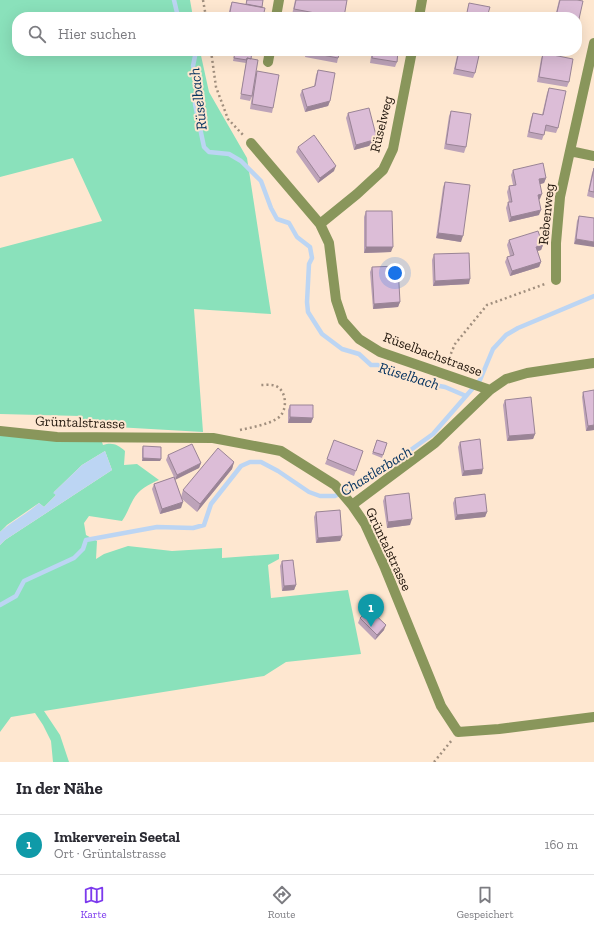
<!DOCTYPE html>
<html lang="de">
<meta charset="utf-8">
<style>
:root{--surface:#fff;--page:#f2f2f3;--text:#2b2b33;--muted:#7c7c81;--line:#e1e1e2;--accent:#7c3aed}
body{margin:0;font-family:"Zilla Slab",serif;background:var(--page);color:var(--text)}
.you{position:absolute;left:395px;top:273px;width:14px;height:14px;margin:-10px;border:3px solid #fff;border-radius:50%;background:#1a73e8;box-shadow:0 0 0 6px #1a73e833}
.badge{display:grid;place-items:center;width:26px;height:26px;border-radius:50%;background:var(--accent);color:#fff;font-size:13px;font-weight:700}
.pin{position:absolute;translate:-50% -33px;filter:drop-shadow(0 1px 2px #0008)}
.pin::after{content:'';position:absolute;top:21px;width:14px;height:12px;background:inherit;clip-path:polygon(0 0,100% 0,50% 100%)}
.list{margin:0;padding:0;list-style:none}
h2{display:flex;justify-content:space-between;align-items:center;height:52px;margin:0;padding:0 16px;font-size:17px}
h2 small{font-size:13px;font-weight:400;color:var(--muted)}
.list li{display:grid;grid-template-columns:26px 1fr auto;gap:12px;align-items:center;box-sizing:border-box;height:60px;padding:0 16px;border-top:1px solid var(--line)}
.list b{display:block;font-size:15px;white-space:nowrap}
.list p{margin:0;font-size:13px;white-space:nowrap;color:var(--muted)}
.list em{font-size:13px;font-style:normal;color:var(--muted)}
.icon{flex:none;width:22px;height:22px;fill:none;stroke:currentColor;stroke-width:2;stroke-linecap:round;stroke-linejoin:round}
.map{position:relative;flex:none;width:594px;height:762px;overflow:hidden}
.search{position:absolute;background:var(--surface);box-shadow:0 4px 16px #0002;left:12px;right:12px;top:12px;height:44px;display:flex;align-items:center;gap:10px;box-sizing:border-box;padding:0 14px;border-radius:16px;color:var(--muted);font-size:15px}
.sheet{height:112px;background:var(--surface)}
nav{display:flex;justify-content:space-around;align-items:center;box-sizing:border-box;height:56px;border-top:1px solid var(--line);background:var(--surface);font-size:11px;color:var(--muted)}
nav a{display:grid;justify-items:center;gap:2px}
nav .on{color:var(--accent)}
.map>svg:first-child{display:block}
.green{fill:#8ae1bb}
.water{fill:#bcd5f3}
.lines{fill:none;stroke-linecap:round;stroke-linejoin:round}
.stream{stroke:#bcd5f3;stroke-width:4.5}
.path{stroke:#a18f7e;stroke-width:2.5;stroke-dasharray:2 3;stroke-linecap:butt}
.minor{stroke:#89965b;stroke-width:10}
.wall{fill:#bda3b9}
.shaded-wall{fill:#9a8496}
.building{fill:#dcbdd7;stroke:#9a8496}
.labels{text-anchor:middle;stroke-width:4;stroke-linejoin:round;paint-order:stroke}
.street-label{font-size:14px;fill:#21160c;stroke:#fee7d0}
.water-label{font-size:15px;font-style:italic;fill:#073461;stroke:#fee7d0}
</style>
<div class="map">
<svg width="594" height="762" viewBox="0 0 594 762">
<rect width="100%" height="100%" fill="#fee7d0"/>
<path class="green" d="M 0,0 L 190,0 L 193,17 L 17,17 L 17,51 L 200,51 L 209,92 L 247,158 L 271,314 L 194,309 L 203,432 L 81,425 L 80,416 L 0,414 L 0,248 L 102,221 L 73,158 L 0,177 Z
M 0,435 L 102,442 L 103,445 C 113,442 118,445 125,451 L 124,465 L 137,464 L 159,480 C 149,484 138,490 133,500 C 129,507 127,514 122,521 L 89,516 L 84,523 L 86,535 L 97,541 L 96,559 L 104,554 L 128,546 L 172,551 L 222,548 L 222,558 L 279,554 L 279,559 L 268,565 L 271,598 L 348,590 L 361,654 L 286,662 L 264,676 L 44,711 L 60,735 L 69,762 L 53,762 L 51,741 L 43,725 L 35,713 L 11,717 L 0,732 L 0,545 L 5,540 L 112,470 L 105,451 L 82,465 L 54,492 L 56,495 L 44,507 L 39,503 L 7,525 L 0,532 Z"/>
<path class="water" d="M 105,451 L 112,470 L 5,540 L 0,545 L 0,532 C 12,521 27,514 39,503 L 44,507 L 56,495 L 53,493 L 82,465 Z"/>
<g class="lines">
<path class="stream" d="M 174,0 L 178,17
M 194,51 L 195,56 L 193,66 L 199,89 L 195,104 L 204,147 L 209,152 L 229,154 L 241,161 L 261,181 L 271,208 L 277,219 L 289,223 L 297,237 L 310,247 L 312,258 L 309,264 L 307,302 L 308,312 L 322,334 L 342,349 L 359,354 L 371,365 L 378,365 L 428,384 L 445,387 L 466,396
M 0,605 L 16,596 L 24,581 L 74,558 L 83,549 L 86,540 L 157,527 L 193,528 L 204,525 L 211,504 L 241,466 L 250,462 L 261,462 L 278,471 L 309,492 L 320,496 L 335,496 L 353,488 L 377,474 L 433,434 L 480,380 L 493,349 L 506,335 L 518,328 L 594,296"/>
<path class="path" d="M 203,0 L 206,17
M 211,51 L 216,87 L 228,119 L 244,136
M 447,363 L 455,344 L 487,305 L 545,284
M 240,430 C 253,427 267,425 278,418 C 288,411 287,391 276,386 C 272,384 265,385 260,385
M 434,762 L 452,740"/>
<path class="minor" d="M 276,17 L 279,0
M 419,17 L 422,0
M 594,43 L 570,151 L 594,156
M 268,62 L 270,51
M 251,143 L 320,224 L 329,243 L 336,300 L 343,321 L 359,339 L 380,352 L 490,390
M 320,224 L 357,194 L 383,170 L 393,149 L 412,51
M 556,280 L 556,243 L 560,197 L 570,151
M 0,431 L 57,437 L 213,438 L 281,451 L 335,485 L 352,505 L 365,524 L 385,568 L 441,706 L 458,732 L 499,729 L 594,717
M 352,505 L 435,443 L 490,390 L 506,379 L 527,373 L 594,363"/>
</g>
<path class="wall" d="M 246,0 L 263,0 L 262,7 L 263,17 L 228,17 L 230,7 L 232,2 L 246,4 Z
M 295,0 L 347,0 L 344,17 L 306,17 L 292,15 Z
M 559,0 L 577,0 L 577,17 L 555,17 Z
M 235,51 L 252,51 L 251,59 L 252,96 L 250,101 L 240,99 L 246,63 L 233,61 Z
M 293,51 L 305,51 L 304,54 L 293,52 Z
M 306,51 L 340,51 L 338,58 L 337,63 L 305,57 Z
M 372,51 L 398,51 L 397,62 L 395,67 L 370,63 Z
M 458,51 L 480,51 L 475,73 L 473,78 L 453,74 Z
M 543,53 L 569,82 L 567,87 L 537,82 L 541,59 Z
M 318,70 L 330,101 L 328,106 L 305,112 L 300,95 L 302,90 L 314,87 L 316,75 Z
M 257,71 L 273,108 L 272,113 L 250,109 L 255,76 Z
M 549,88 L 558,128 L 556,133 L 545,131 L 542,140 L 527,137 L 531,118 L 533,113 L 542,115 L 547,93 Z
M 451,111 L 466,147 L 464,153 L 444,149 L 449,116 Z
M 348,113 L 376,144 L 354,150 L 346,118 Z
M 298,147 L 334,171 L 318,183 L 296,152 Z
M 594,168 L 594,198 L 587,196 L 592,173 Z
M 513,170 L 546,178 L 544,183 L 540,184 L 540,199 L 539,200 L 539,215 L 509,222 L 506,208 L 508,202 L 509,202 L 507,192 L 509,186 L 513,185 L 511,175 Z
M 445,182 L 461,242 L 436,238 L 443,187 Z
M 366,211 L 391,252 L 364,253 L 364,217 Z
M 579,216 L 594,218 L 574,244 L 577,221 Z
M 509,240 L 543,245 L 541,250 L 537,251 L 541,262 L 539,267 L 510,276 L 505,262 L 507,257 L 510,256 L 507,245 Z
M 434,254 L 469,284 L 433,286 L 432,260 Z
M 372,267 L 400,302 L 398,307 L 373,309 L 370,272 Z
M 594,390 L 594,430 L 586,431 L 582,397 L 583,392 Z
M 505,400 L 535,434 L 533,439 L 507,441 L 503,405 Z
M 290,405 L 313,418 L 311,423 L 288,423 L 288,410 Z
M 377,440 L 387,443 L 382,458 L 372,454 Z
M 460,442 L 482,474 L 462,476 L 458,447 Z
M 143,446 L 161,459 L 160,461 L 142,461 L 142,449 Z
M 363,451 L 354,476 L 325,464 L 327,459 Z
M 168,455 L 201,463 L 199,468 L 175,479 L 181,497 L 183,490 L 234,462 L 232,469 L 197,512 L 182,499 L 181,508 L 160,514 L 152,489 L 154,484 L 174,477 L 166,460 Z
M 385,496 L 410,525 L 387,528 L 383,501 Z
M 455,498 L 487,512 L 485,517 L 455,520 L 453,503 Z
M 316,512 L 342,536 L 340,541 L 316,543 L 314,517 Z
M 282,561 L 296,585 L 294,590 L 282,591 L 280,566 Z
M 360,618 L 384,630 L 375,640 L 358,623 Z"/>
<path class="shaded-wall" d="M 330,101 L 328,106 L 305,112 L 307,107 Z
M 377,139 L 376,144 L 354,150 L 356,145 Z
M 336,166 L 334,171 L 318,183 L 320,178 Z
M 546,178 L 544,183 L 537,185 L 539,179 Z
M 542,194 L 540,199 L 536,200 L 538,195 Z
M 541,210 L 539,215 L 509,222 L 511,217 Z
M 438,233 L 463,236 L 461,242 L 436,238 Z
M 576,239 L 594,242 L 594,247 L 574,244 Z
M 543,245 L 541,250 L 534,252 L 536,247 Z
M 366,247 L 393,247 L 391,252 L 364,253 Z
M 541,262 L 539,267 L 510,276 L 512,271 Z
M 470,279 L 469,284 L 433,286 L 435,281 Z
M 400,302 L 398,307 L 373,309 L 374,304 Z
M 290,417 L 313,418 L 311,423 L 288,423 Z
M 594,425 L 594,430 L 586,431 L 588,426 Z
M 535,434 L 533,439 L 507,441 L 509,436 Z
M 143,458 L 161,459 L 160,461 L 142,461 Z
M 234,462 L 232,469 L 197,512 L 200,504 Z
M 201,463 L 199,468 L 175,480 L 177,475 Z
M 483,469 L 482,474 L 462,476 L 464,471 Z
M 183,502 L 181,508 L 160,514 L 162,509 Z
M 487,512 L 485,517 L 455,520 L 457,515 Z
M 412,519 L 410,525 L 387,528 L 388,522 Z
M 342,536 L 340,541 L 316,543 L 318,538 Z
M 296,585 L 294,590 L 282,591 L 284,586 Z
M 386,625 L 384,630 L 375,640 L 377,635 Z"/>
<path class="building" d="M 247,0 L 263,0 L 262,7 L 246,4 Z
M 296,0 L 347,0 L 344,17 L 336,17 L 294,9 Z
M 560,0 L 577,0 L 583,1 L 577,28 L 577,17 L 558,17 L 556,16 Z
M 232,2 L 265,8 L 263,17 L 229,17 Z
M 469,3 L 490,7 L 487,17 L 466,17 Z
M 235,51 L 252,51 L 251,59 L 247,58 L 247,60 L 234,58 Z
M 307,51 L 340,51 L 338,58 L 307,52 Z
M 373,51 L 398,51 L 397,62 L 372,58 Z
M 459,51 L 480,51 L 475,73 L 455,69 Z
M 543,53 L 573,59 L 569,82 L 539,77 Z
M 247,58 L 258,60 L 252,96 L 241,94 Z
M 318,70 L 335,73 L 330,101 L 307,107 L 302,90 L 315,86 Z
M 257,71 L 279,75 L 273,108 L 252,104 Z
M 549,88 L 566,91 L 558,128 L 546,125 L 544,135 L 529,132 L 533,113 L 543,115 Z
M 369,108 L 377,139 L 356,145 L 348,113 Z
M 451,111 L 471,114 L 466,147 L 446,144 Z
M 314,135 L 336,166 L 320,178 L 298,147 Z
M 543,163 L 546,178 L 539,179 L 542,194 L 538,195 L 541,210 L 511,217 L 508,202 L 512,202 L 509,186 L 516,185 L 513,170 Z
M 594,168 L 594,192 L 589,191 Z
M 445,182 L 470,185 L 463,236 L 438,233 Z
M 366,211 L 392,211 L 393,247 L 366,247 Z
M 579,216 L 594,218 L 594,242 L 576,239 Z
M 538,231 L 543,245 L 536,247 L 541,262 L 512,271 L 507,257 L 514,255 L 509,240 Z
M 469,253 L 470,279 L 435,281 L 434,254 Z
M 398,266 L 400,302 L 374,304 L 372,267 Z
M 594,390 L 594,425 L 588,426 L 583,392 Z
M 531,397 L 535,434 L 509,436 L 505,400 Z
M 290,405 L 313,405 L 313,418 L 290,417 Z
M 480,439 L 483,469 L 464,471 L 460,442 Z
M 334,440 L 363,451 L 356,471 L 327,459 Z
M 377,440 L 387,443 L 383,455 L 373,452 Z
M 192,444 L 201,463 L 177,475 L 168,455 Z
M 143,446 L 161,447 L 161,459 L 143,458 Z
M 218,448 L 234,462 L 200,504 L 183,490 Z
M 174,477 L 183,502 L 162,509 L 154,484 Z
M 409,493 L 412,519 L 388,522 L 385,496 Z
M 485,494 L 487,512 L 457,515 L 455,498 Z
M 340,510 L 342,536 L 318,538 L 316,512 Z
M 293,560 L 296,585 L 284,586 L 282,561 Z
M 369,609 L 386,625 L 377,635 L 360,618 Z"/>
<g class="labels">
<g class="street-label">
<text transform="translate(381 124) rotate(-76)" y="5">Rüselweg</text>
<text transform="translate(546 214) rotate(-84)" y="5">Rebenweg</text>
<text transform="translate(433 354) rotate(20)" y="5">Rüselbachstrasse</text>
<text transform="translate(80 422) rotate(2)" y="5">Grüntalstrasse</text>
<text transform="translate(389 549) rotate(65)" y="5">Grüntalstrasse</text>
</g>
<g class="water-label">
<text transform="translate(198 99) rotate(-97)" y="5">Rüselbach</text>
<text transform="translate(409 376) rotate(17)" y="5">Rüselbach</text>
<text transform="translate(376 471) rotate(-32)" y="5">Chastlerbach</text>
</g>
</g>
</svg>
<div class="you"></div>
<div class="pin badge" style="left:371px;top:627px;background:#0f9aa8">1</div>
<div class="search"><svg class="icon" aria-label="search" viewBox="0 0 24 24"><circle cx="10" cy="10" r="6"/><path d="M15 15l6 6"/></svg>Hier suchen</div>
</div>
<section class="sheet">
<h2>In der Nähe<small></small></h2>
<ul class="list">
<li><span class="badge" style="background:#0f9aa8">1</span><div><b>Imkerverein Seetal</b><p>Ort · Grüntalstrasse</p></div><em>160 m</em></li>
</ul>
</section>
<nav>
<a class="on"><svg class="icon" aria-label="map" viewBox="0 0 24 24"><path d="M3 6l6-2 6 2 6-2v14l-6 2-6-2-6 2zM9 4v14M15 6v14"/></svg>Karte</a>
<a><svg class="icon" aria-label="directions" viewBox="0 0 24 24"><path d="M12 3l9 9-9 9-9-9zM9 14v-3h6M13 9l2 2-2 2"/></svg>Route</a>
<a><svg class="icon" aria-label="saved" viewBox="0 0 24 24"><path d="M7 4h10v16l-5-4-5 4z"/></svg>Gespeichert</a>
</nav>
